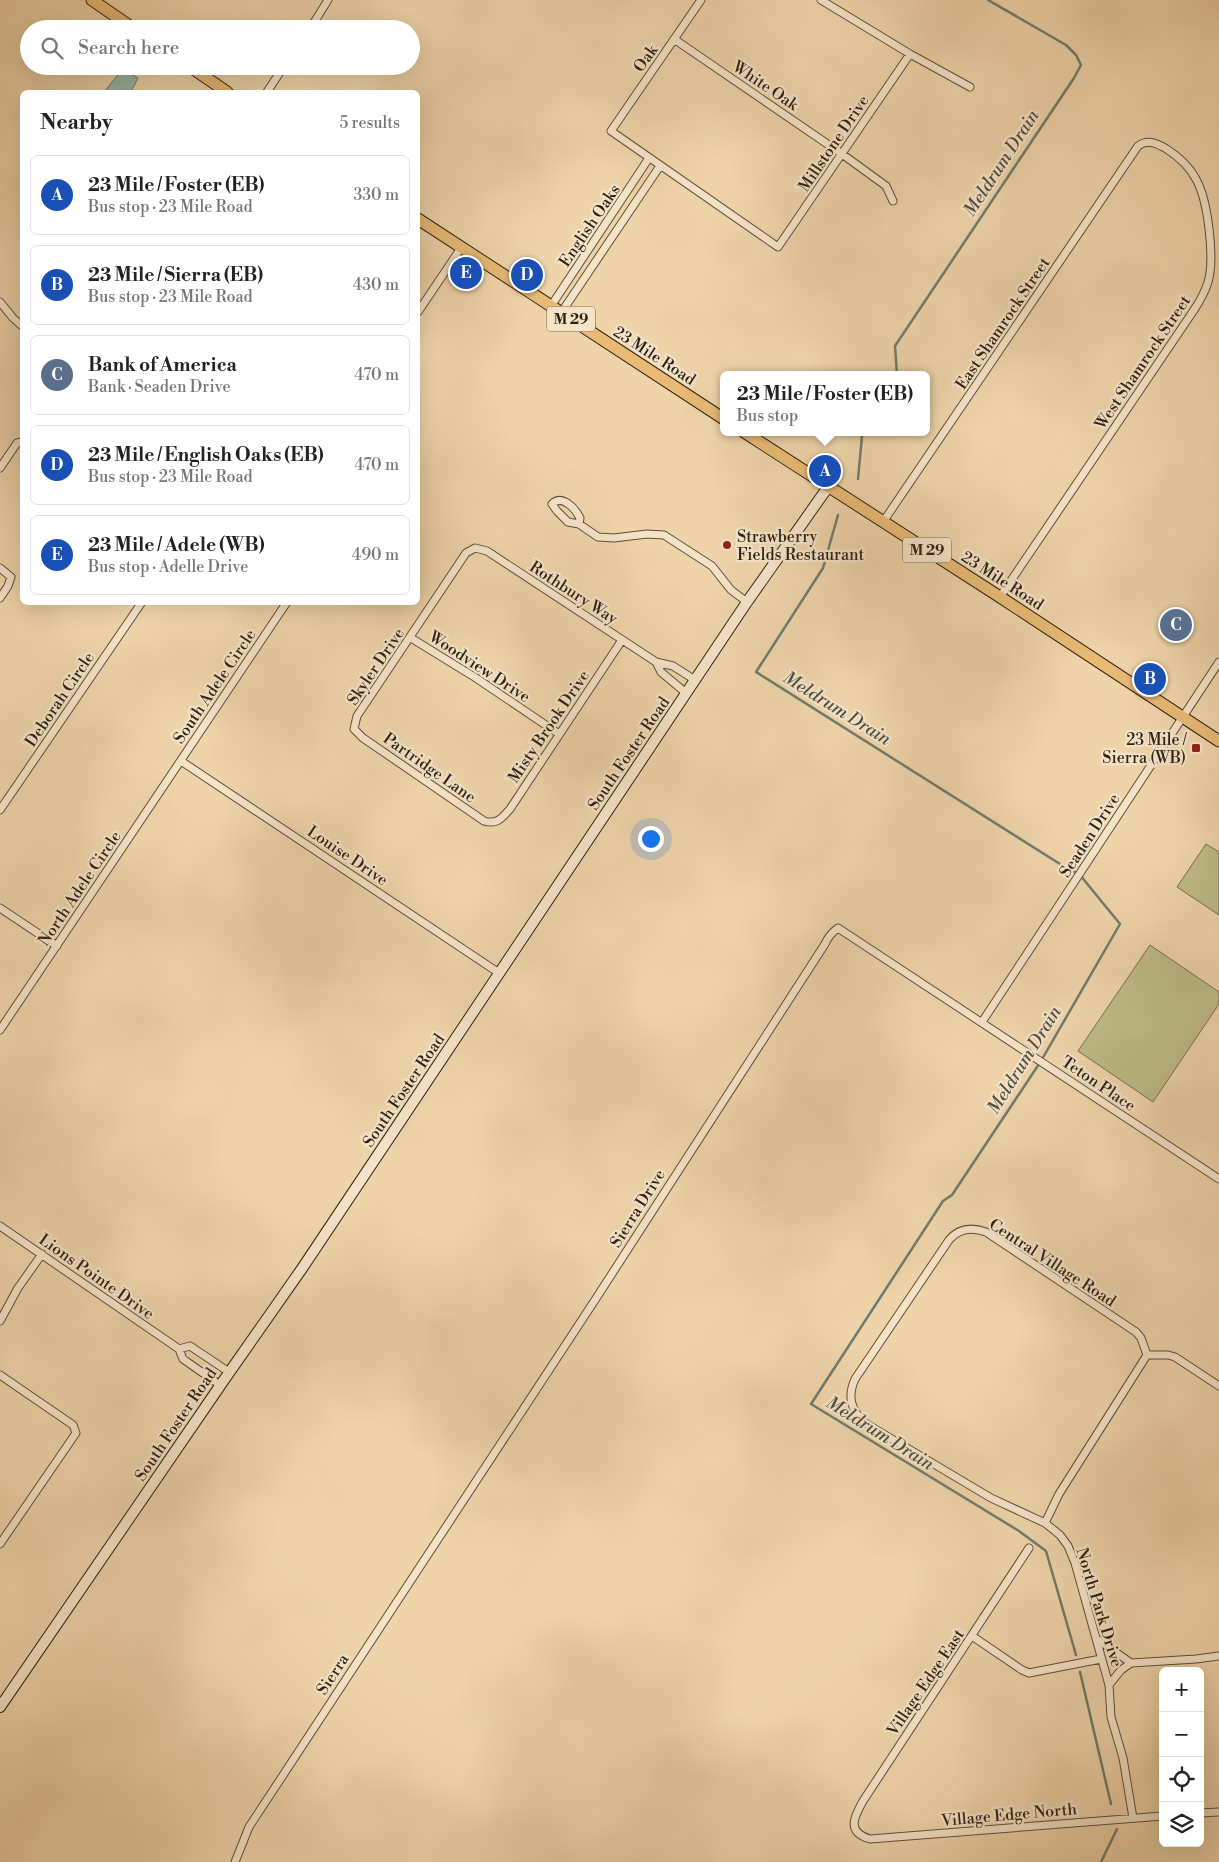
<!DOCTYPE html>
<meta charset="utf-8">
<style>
:root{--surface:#fff;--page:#f6f6f6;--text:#222;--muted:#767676;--line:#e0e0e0;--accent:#8f2418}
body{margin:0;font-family:"Libre Bodoni",serif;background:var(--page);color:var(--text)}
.controls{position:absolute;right:15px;bottom:15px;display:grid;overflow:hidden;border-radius:8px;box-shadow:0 5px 20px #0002}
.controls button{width:45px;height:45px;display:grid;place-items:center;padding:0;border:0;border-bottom:1px solid var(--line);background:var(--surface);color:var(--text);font:25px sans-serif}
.you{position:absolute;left:650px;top:838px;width:18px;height:18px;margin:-12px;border:4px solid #fff;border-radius:50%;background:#1a73e8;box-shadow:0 0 0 8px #1a73e833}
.badge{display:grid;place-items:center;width:32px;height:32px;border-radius:50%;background:var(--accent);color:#fff;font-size:16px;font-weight:700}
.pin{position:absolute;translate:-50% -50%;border:2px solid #fff;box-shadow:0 1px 5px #0006}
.popup{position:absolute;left:720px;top:371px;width:210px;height:65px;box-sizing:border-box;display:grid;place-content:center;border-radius:8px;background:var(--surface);filter:drop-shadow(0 1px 4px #0005);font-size:16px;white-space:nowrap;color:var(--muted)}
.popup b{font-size:19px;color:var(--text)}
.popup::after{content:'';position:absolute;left:50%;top:100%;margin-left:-10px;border:10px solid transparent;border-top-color:var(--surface)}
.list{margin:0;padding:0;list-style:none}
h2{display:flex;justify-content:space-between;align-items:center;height:65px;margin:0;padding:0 20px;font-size:21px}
h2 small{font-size:16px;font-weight:400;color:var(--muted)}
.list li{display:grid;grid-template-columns:32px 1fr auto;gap:15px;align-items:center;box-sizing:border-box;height:80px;margin:0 10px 10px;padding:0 10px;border:1px solid var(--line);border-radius:8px}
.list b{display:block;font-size:19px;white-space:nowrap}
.list p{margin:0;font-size:16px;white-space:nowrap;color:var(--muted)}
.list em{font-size:16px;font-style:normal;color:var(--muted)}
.icon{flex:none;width:28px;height:28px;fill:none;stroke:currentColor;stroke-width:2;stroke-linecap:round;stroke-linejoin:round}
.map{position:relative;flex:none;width:1219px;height:1862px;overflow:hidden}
.search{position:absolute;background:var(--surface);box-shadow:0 5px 20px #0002;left:20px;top:20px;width:400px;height:55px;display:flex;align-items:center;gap:12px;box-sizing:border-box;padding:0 18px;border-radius:28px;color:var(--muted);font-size:19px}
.panel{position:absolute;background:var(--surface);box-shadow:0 5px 20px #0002;left:20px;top:90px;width:400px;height:515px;border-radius:8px}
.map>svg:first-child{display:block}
.green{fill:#bebb85;stroke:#766e4c}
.water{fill:#9ab8ab;stroke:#6e7c6e}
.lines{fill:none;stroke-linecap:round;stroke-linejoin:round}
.stream{stroke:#6e7c6e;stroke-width:2.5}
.street-casing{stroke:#5e4e38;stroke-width:9}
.secondary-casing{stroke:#2d2212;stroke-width:12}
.primary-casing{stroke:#2d2212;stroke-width:13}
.street{stroke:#f5e3c8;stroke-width:7}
.secondary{stroke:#f5e3c8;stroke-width:10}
.primary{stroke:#e8ba75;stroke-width:11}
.poi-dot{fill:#8f2418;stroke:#f5e3c8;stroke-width:2}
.labels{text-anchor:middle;stroke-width:4.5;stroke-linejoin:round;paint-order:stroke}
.shield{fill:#f5e3c8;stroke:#695c49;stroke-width:1}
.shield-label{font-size:15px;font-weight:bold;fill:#2d2212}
.street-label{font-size:16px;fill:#2d2212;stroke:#f5e3c8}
.poi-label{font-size:16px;fill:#2d2212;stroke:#f5e3c8;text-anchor:start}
.water-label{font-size:18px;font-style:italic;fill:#4e4f40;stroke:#f5e3c8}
</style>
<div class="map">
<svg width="1219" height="1862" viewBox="0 0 1219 1862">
<rect width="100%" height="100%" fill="#efd4aa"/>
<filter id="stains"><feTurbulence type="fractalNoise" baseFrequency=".004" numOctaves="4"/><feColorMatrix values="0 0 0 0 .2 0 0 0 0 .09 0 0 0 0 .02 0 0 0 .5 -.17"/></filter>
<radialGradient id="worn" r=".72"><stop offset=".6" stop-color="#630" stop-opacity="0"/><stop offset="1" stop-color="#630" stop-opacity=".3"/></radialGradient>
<path class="green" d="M 1206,844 L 1219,852 L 1219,915 L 1177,887 Z
M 1150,945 L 1219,992 L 1219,1004 L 1153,1102 L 1078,1051 Z"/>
<path class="water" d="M 124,70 L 138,78 L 131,92 L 104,92 L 120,72 Z"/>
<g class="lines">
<path class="stream" d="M 897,375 L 895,346 L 1074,78 L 1081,65 L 1076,55 L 1066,45 L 988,0
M 858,479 L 862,436 L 865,432
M 838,515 L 823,568 L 756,672 L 1060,864 L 1080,875 L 1120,924 L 1041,1061 L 952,1195 L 943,1201 L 811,1404 L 1019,1531 L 1046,1551 L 1076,1655
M 1080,1672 L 1111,1804
M 1101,1862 L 1117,1829"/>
<g class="street-casing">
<path id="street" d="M 701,0 L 611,131 L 778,247 L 910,54
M 821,0 L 910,54 L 970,87
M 310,29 L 328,0
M 674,39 L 842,154 L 886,186 L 893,201
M 267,92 L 284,66
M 0,302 L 13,318 L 22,326
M 551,306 L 649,158
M 418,312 L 461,248
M 561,313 L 660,166
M 0,468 L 17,443 L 22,442
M 883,522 L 1138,146 C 1147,139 1156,143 1165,148 C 1178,156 1190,167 1197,181 C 1208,202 1215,259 1208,282 C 1205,292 1200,301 1194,310 L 1000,597
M 579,524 L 580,518 C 575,508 562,494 552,504 L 557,511 L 568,522 L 579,524 L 598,537 L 614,538 L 647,534 L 664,535 L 712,566 L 731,590 L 747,602
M 0,568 L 11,577 L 8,586 L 0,598
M 411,638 L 476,678 L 559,734
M 622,640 L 510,809 C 502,818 497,825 484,821 L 363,738 L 354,729 L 357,716 L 466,553 L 475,548 L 487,551 L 656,662
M 686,693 L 661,672 L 656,662 L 673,666 L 695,680
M 181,761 L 499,973
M 0,810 L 142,602
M 0,908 L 57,946
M 982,1022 L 1219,662
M 0,1030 L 287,602
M 0,1226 L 179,1349
M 0,1321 L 18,1288 L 42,1254
M 0,1375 L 73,1425 L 76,1433 L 0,1544
M 220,1385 L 183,1359 L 179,1349 L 190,1346 L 229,1372
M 1045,1523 L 1059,1494 L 1147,1355
M 1029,1548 L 863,1801 C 854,1817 846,1832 870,1839 L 1163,1816
M 972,1636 L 1022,1670 L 1029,1673 L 1101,1659
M 1097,1639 L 1131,1663 L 1196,1659 L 1219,1656
M 1109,1685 L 1121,1670 L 1131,1663
M 1200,1813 L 1219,1812
M 1133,1818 L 1123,1758 L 1111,1717 L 1109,1685 L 1075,1563 L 1068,1546 L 1060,1535 L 1045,1523 L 991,1498 L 865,1423 C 851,1410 847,1397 855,1379 L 949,1240 C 959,1228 972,1227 986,1232 L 1136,1332 L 1141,1338 L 1147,1355 L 1168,1355 L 1175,1357 L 1219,1386
M 235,1862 L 249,1827 L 595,1300 L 825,944 C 828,937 831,933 838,928 L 1219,1179"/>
</g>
<g class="secondary-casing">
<path id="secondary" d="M 0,1707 L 224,1380 L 301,1270 L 747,602 L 828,487"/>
</g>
<g class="primary-casing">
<path id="primary" d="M 92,0 L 134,29
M 189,66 L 227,92
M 418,219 L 724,419
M 744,432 L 1000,597 L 1219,741"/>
</g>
<use href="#street" class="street"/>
<use href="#secondary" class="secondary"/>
<use href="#primary" class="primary"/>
</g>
<g class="poi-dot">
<circle cx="727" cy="545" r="5"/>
<rect x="1191" y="743" width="10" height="10" rx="2.5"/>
</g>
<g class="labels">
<g class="shield">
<rect x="547" y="306.5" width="48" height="25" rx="4"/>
<rect x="903" y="537.5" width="48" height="25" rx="4"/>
</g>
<g class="shield-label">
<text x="571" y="324">M 29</text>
<text x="927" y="555">M 29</text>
</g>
<g class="street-label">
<text transform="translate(645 58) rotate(-55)" y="6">Oak</text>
<text transform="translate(766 85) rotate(34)" y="6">White Oak</text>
<text transform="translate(833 143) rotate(-56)" y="6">Millstone Drive</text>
<text transform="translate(589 225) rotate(-56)" y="6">English Oaks</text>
<text transform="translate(1002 323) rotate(-56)" y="6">East Shamrock Street</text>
<text transform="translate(655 355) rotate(33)" y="6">23 Mile Road</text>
<text transform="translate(1142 362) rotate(-56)" y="6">West Shamrock Street</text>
<text transform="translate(1003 580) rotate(33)" y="6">23 Mile Road</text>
<text transform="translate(574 592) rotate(33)" y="6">Rothbury Way</text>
<text transform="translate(375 666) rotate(-56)" y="6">Skyler Drive</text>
<text transform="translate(480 666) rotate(33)" y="6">Woodview Drive</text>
<text transform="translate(214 686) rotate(-56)" y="6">South Adele Circle</text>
<text transform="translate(59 699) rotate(-56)" y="6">Deborah Circle</text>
<text transform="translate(548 726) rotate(-56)" y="6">Misty Brook Drive</text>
<text transform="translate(628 753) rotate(-56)" y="6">South Foster Road</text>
<text transform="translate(430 767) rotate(35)" y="6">Partridge Lane</text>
<text transform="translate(1089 835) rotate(-57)" y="6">Seaden Drive</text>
<text transform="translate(348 855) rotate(34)" y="6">Louise Drive</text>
<text transform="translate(79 888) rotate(-56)" y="6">North Adele Circle</text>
<text transform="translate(1099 1083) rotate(34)" y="6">Teton Place</text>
<text transform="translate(403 1090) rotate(-56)" y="6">South Foster Road</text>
<text transform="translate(637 1208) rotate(-58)" y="6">Sierra Drive</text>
<text transform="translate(1053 1262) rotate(33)" y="6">Central Village Road</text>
<text transform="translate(97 1276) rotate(35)" y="6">Lions Pointe Drive</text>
<text transform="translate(175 1424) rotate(-56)" y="6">South Foster Road</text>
<text transform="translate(1100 1607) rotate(73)" y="6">North Park Drive</text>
<text transform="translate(332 1674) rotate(-57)" y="6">Sierra</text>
<text transform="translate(925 1682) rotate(-56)" y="6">Village Edge East</text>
<text transform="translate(1009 1814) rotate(-5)" y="6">Village Edge North</text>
</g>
<g class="poi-label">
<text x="737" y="542">Strawberry<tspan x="737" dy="18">Fields Restaurant</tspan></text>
<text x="1186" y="745" text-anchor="end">23 Mile /<tspan x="1186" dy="18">Sierra (WB)</tspan></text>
</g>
<g class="water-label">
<text transform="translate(1001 163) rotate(-57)" y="6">Meldrum Drain</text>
<text transform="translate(837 708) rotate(32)" y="6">Meldrum Drain</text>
<text transform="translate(1024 1060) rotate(-58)" y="6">Meldrum Drain</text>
<text transform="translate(880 1433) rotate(32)" y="6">Meldrum Drain</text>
</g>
</g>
<rect width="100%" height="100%" filter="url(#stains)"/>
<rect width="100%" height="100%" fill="url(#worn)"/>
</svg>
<div class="controls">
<button>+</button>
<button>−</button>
<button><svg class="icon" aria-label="locate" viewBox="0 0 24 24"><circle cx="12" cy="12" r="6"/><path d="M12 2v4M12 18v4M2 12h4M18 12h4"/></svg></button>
<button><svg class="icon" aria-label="layers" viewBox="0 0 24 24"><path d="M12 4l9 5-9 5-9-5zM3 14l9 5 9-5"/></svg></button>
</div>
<div class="you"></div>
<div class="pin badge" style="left:825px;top:471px;background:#1a4fb4">A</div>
<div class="popup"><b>23 Mile / Foster (EB)</b>Bus stop</div>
<div class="pin badge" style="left:1150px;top:679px;background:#1a4fb4">B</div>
<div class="pin badge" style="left:1176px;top:625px;background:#5c6f8a">C</div>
<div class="pin badge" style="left:527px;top:275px;background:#1a4fb4">D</div>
<div class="pin badge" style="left:466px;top:273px;background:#1a4fb4">E</div>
<div class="search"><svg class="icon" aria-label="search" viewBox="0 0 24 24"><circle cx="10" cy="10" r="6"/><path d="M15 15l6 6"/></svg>Search here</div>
<section class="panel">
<h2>Nearby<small>5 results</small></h2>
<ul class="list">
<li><span class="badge" style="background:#1a4fb4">A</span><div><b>23 Mile / Foster (EB)</b><p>Bus stop · 23 Mile Road</p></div><em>330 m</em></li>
<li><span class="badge" style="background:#1a4fb4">B</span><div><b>23 Mile / Sierra (EB)</b><p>Bus stop · 23 Mile Road</p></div><em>430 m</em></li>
<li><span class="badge" style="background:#5c6f8a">C</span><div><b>Bank of America</b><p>Bank · Seaden Drive</p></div><em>470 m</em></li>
<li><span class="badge" style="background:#1a4fb4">D</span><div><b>23 Mile / English Oaks (EB)</b><p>Bus stop · 23 Mile Road</p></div><em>470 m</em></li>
<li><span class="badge" style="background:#1a4fb4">E</span><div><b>23 Mile / Adele (WB)</b><p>Bus stop · Adelle Drive</p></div><em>490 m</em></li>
</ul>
</section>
</div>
